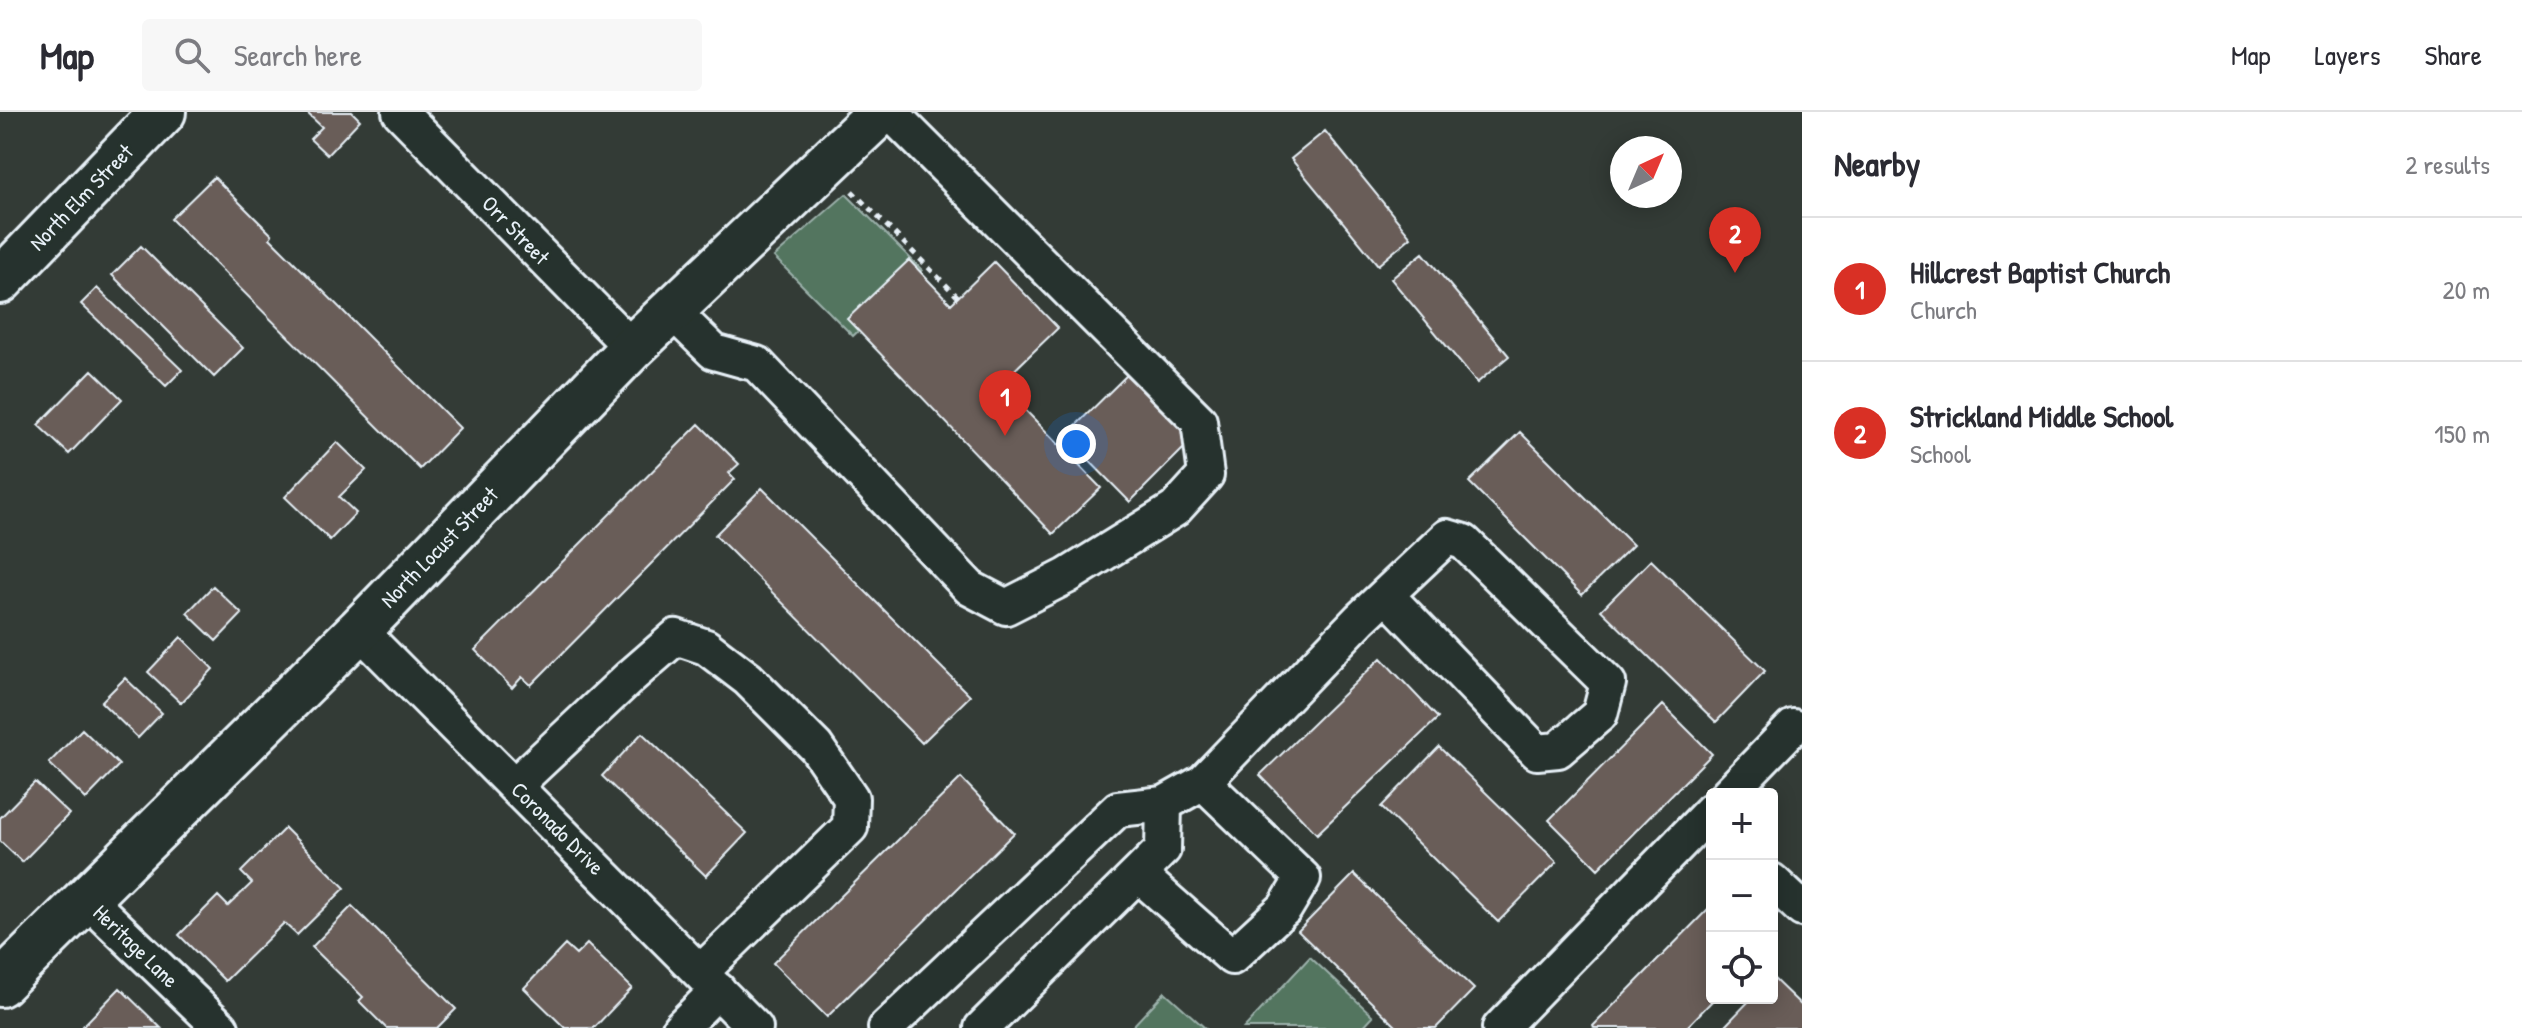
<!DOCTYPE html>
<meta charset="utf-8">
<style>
:root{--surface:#fff;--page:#f7f7f7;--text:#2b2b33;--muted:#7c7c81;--line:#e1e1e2;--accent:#d93025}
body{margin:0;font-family:"Patrick Hand",sans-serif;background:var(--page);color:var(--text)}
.controls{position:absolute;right:24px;bottom:24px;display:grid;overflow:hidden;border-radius:8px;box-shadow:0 4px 20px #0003}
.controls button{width:72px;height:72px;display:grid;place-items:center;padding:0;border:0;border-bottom:2px solid var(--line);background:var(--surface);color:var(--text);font:40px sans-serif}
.compass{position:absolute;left:1610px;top:24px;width:72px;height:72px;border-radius:50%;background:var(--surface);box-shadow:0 4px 20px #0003;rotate:44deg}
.you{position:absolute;left:1076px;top:332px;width:28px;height:28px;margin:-20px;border:6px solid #fff;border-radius:50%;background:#1a73e8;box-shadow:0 0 0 12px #1a73e833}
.badge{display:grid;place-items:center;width:52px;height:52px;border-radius:50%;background:var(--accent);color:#fff;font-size:26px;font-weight:700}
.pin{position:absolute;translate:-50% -66px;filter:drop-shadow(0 2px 4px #0008)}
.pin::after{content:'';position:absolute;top:42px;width:28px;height:24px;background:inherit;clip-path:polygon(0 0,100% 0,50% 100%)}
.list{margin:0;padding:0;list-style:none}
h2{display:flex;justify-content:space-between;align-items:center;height:104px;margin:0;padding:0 32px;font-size:34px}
h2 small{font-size:26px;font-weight:400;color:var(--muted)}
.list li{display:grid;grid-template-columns:52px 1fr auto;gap:24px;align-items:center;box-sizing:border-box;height:144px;padding:0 32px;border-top:2px solid var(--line)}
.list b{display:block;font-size:30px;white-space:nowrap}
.list p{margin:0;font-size:26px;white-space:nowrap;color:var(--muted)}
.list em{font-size:26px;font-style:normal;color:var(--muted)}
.icon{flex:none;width:44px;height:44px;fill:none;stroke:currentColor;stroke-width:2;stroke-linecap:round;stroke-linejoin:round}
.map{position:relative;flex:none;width:1802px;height:916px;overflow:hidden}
header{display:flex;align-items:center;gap:48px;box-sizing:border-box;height:112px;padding:0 40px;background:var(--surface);border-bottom:2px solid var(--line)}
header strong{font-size:38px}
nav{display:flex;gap:44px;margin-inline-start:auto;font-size:28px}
.search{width:560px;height:72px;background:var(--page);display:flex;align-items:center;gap:20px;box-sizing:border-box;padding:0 28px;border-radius:8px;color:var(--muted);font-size:30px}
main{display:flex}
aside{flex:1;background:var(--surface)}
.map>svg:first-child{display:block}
.green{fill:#52745f;stroke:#9db2ac;stroke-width:2}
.building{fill:#695d58;stroke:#e8f1f8;stroke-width:2}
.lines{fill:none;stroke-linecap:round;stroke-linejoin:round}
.minor-casing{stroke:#e8f1f8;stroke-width:40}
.major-casing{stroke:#e8f1f8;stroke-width:50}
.path{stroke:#e8f1f8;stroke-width:5;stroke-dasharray:6 6;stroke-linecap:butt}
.minor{stroke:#26332d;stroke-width:34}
.major{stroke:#26332d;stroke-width:44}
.labels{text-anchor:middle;stroke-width:6;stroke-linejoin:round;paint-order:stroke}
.street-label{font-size:22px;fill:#e8f1f8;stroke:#26332d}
</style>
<header>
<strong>Map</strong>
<div class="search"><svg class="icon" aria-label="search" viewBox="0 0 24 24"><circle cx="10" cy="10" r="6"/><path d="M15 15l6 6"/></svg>Search here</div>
<nav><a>Map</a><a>Layers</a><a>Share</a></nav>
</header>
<main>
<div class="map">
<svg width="1802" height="916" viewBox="0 0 1802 916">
<rect width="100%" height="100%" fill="#333b36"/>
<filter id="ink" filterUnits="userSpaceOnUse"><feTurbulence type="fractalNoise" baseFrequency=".0125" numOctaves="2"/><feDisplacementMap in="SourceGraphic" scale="16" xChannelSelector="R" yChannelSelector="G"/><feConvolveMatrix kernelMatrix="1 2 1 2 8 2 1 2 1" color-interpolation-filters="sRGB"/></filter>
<g filter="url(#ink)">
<path class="green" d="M 846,82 L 922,158 L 853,224 L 774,145 Z
M 1310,845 L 1373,904 L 1362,916 L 1244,916 Z
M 1165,880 L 1205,916 L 1131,916 Z"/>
<path class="building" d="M 306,0 L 352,0 L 360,8 L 327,43 L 310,27 L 322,15 Z
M 1325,19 L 1411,125 L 1378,153 L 1291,47 Z
M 214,65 L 272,123 L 270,126 L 460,316 L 420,357 L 171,107 Z
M 141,134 L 243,236 L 214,265 L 112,163 Z
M 1423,141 L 1509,244 L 1477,271 L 1391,167 Z
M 909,148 L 951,192 L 994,150 L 1058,216 L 1000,272 L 1101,376 L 1053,422 L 847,207 Z
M 97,176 L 182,258 L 166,274 L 81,192 Z
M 92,258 L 122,287 L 69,342 L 38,313 Z
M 1128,262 L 1192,328 L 1130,390 L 1065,324 Z
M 699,312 L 739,352 L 729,361 L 735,367 L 531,573 L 522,565 L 512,576 L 475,538 Z
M 1520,320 L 1633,433 L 1582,483 L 1469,370 Z
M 337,330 L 366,358 L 339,385 L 356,401 L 330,428 L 285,385 Z
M 762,376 L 970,584 L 922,631 L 715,423 Z
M 1651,448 L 1765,559 L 1716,610 L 1601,498 Z
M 213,474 L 242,502 L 216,529 L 187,501 Z
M 181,525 L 213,557 L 181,591 L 148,560 Z
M 1381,546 L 1438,606 L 1317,722 L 1260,663 Z
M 125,566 L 162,601 L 138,626 L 101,590 Z
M 1663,593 L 1712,642 L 1598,757 L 1549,708 Z
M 82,617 L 119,653 L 86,687 L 49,651 Z
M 642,621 L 747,721 L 706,764 L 602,664 Z
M 1439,635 L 1557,750 L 1498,810 L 1381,695 Z
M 961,666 L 1014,721 L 827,905 L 773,851 Z
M 35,670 L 69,702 L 22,750 L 0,729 L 0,706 Z
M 285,716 L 345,776 L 297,823 L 284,811 L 225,869 L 179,823 L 218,784 L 228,794 L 252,771 L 241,760 Z
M 1354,762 L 1474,877 L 1436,916 L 1398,916 L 1298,819 Z
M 1712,793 L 1712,886 L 1715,886 L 1686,916 L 1594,916 L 1593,914 Z
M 352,794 L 456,897 L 437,916 L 386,916 L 359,889 L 363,885 L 312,835 Z
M 587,832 L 632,876 L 594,916 L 565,916 L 524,876 L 565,833 L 576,843 Z
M 1772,865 L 1802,894 L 1802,916 L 1723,916 L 1752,886 L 1772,886 Z
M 120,876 L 161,916 L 85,916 L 83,914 Z"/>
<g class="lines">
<g class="minor-casing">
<path id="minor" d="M 400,0 L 632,236
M 672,199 L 714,240 L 757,252 L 970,476 L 1006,495 L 1067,464 L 1175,397 L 1206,363 L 1199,309 L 890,0
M 359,518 L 755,916
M 515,673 L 630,565 L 676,525 L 706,535 L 748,567 L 816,635 L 851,686 L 850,715 L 701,860
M 1728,682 L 1793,615
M 1138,762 L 1232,845 L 1285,796 L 1303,766 L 1203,670
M 1772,769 L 1802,797
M 85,785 L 221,916
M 680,916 L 718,878
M 886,916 L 1118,697 L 1164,692
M 982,916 L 1163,737 L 1164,692 L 1203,670 L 1360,507 L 1447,425 L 1464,430 L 1608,571 L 1600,602 L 1558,638 L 1537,640 L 1386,483
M 1500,916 L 1712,698"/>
</g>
<g class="major-casing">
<path id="major" d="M 0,169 L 163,0
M 0,872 L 359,518 L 632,236 L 881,0"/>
</g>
<path class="path" d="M 852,79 L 958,185"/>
<use href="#minor" class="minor"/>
<use href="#major" class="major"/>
</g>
</g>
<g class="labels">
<g class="street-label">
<text transform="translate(81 85) rotate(-46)" y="8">North Elm Street</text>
<text transform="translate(516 118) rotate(46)" y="8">Orr Street</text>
<text transform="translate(439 435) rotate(-46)" y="8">North Locust Street</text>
<text transform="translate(558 716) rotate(45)" y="8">Coronado Drive</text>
<text transform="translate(136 834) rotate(44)" y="8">Heritage Lane</text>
</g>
</g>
</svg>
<div class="controls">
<button>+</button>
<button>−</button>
<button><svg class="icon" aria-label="locate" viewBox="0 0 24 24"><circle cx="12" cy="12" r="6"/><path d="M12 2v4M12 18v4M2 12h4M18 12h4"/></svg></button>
</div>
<svg class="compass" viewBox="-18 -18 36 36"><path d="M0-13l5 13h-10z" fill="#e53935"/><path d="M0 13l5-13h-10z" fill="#7c7c81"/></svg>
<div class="you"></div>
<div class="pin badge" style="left:1005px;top:324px">1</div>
<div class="pin badge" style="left:1735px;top:161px">2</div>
</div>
<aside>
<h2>Nearby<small>2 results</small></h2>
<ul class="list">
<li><span class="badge">1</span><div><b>Hillcrest Baptist Church</b><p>Church</p></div><em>20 m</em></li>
<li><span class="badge">2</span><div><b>Strickland Middle School</b><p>School</p></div><em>150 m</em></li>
</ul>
</aside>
</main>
